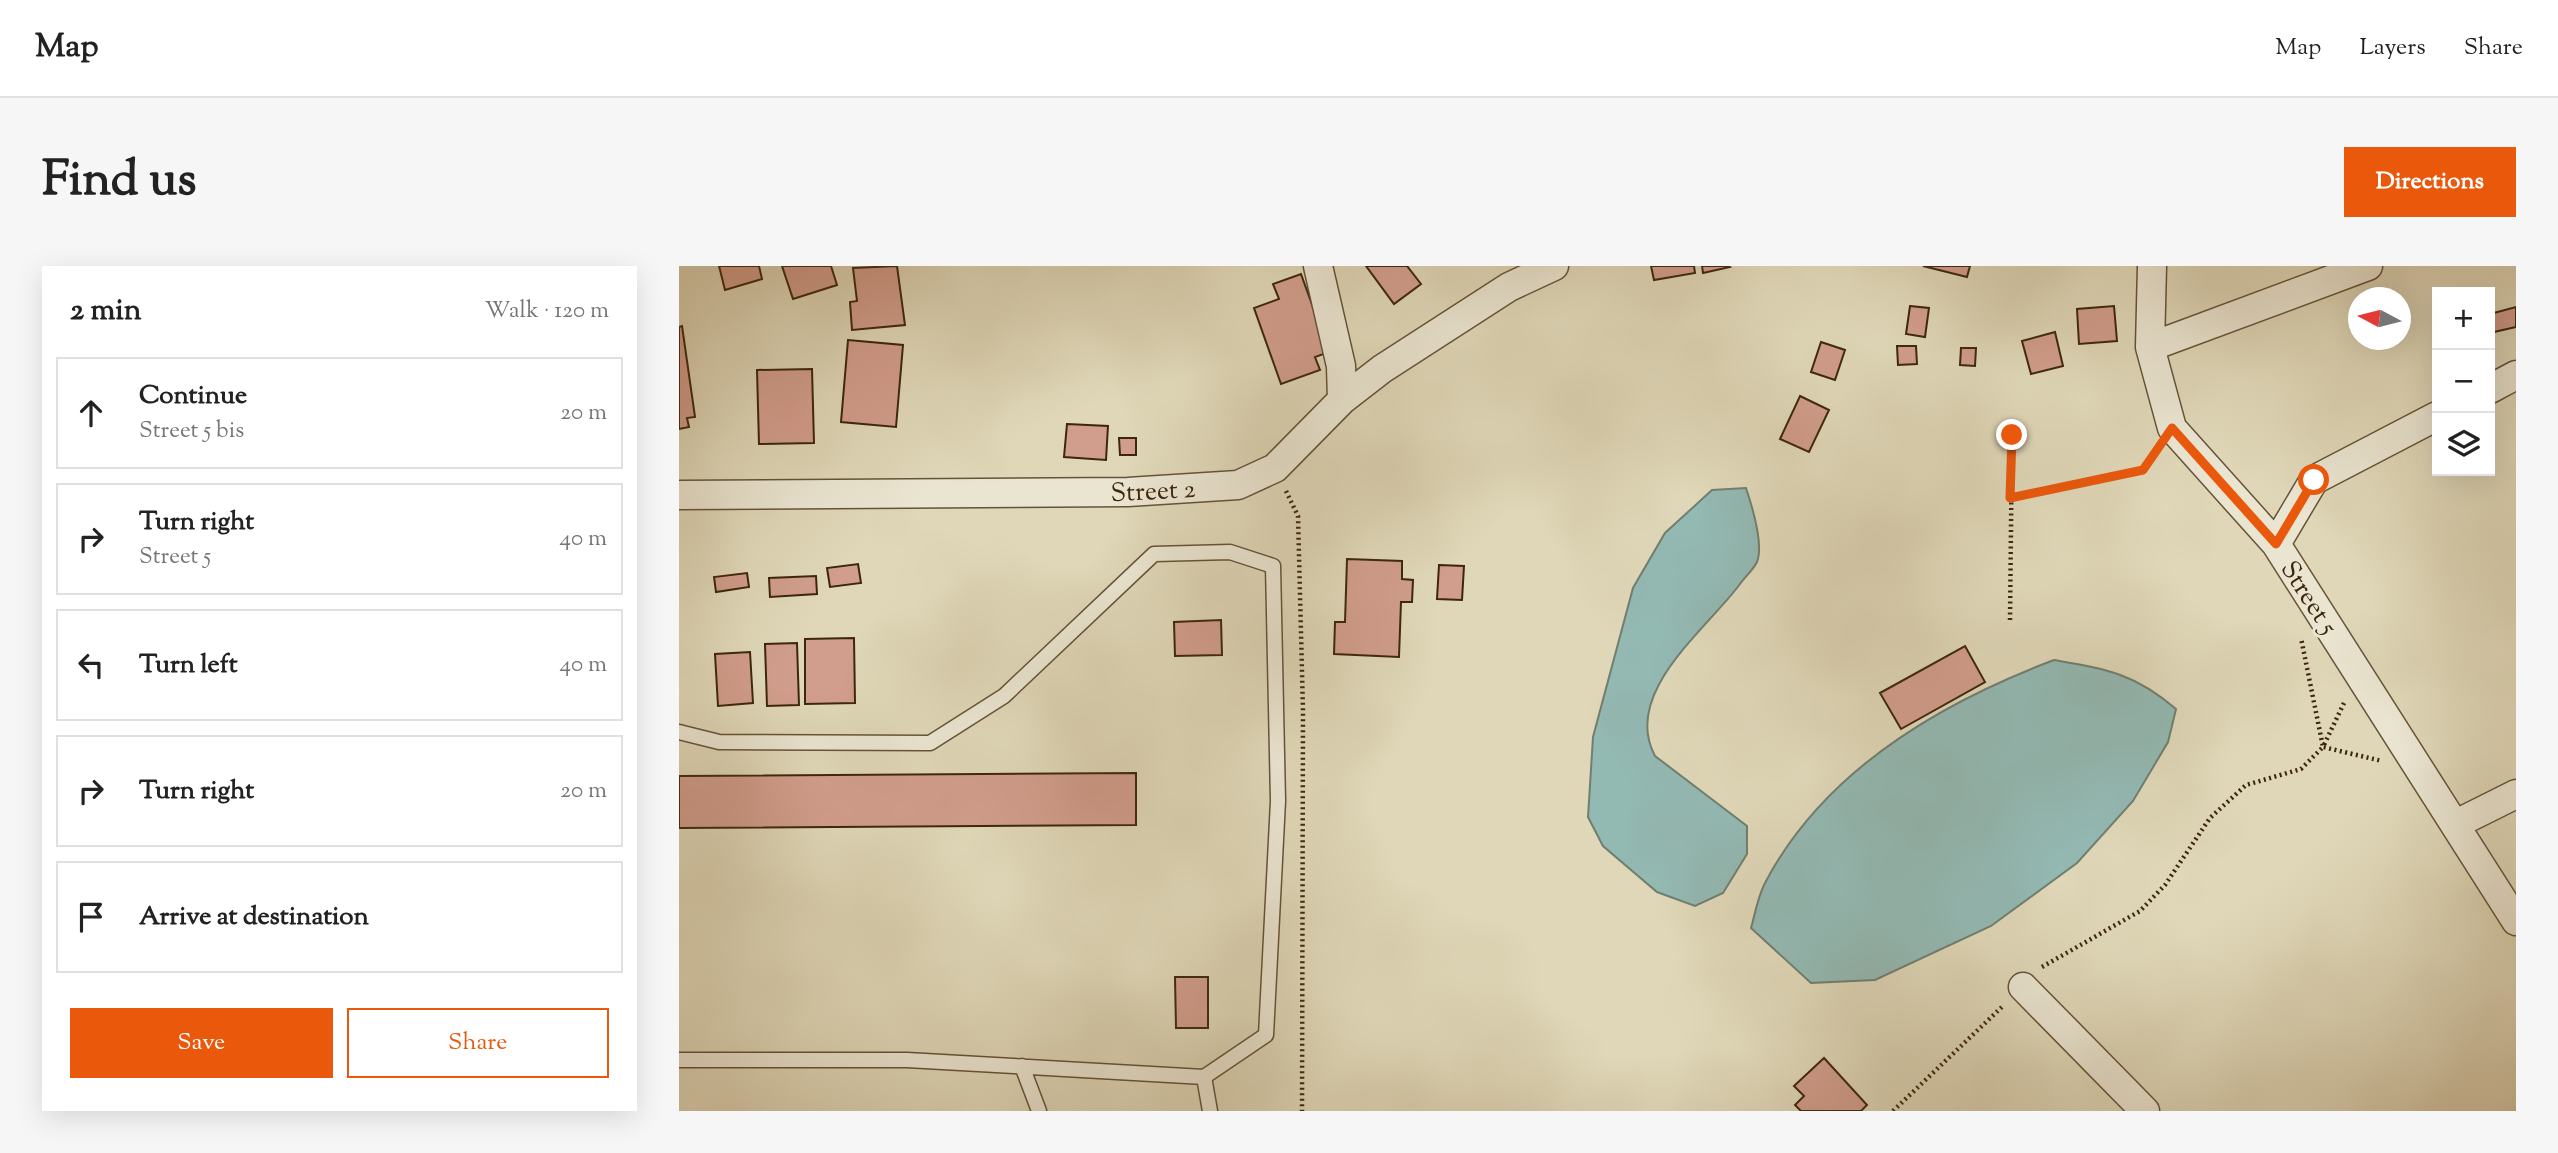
<!DOCTYPE html>
<meta charset="utf-8">
<style>
:root{--surface:#fff;--page:#f6f6f6;--text:#222;--muted:#767676;--line:#e0e0e0;--accent:#ea580c}
body{margin:0;font-family:"Sorts Mill Goudy",serif;background:var(--page);color:var(--text)}
.controls{position:absolute;right:21px;top:21px;display:grid;overflow:hidden;border-radius:0px;box-shadow:0 7px 28px #0002}
.controls button{width:63px;height:63px;display:grid;place-items:center;padding:0;border:0;border-bottom:2px solid var(--line);background:var(--surface);color:var(--text);font:35px sans-serif}
.compass{position:absolute;left:1669px;top:21px;width:63px;height:63px;border-radius:50%;background:var(--surface);box-shadow:0 7px 28px #0002;rotate:277deg}
.stop{position:absolute;width:21px;height:21px;margin:-16px;border:5px solid #ea580c;border-radius:50%;background:#fff}
.stop.end{background:#ea580c;border-color:#fff;box-shadow:0 2px 7px #0008}
.list{margin:0;padding:0;list-style:none}
h2{display:flex;justify-content:space-between;align-items:center;height:91px;margin:0;padding:0 28px;font-size:30px}
h2 small{font-size:23px;font-weight:400;color:var(--muted)}
.list li{display:grid;grid-template-columns:46px 1fr auto;gap:21px;align-items:center;box-sizing:border-box;height:112px;margin:0 14px 14px;padding:0 14px;border:2px solid var(--line);border-radius:0px}
.list b{display:block;font-size:26px;white-space:nowrap}
.list p{margin:0;font-size:23px;white-space:nowrap;color:var(--muted)}
.list em{font-size:23px;font-style:normal;color:var(--muted)}
.actions{display:flex;gap:14px;padding:21px 28px}
.actions a{flex:1;padding:16px 0;border:2px solid var(--accent);border-radius:0px;text-align:center;font-size:24px;color:var(--accent)}
.actions .main{background:var(--accent);color:#fff}
.icon{flex:none;width:38px;height:38px;fill:none;stroke:currentColor;stroke-width:2;stroke-linecap:round;stroke-linejoin:round}
.map{position:relative;flex:none;width:1837px;height:845px;overflow:hidden;border-radius:0px}
header{display:flex;align-items:center;gap:42px;box-sizing:border-box;height:98px;padding:0 35px;background:var(--surface);border-bottom:2px solid var(--line)}
header strong{font-size:33px}
nav{display:flex;gap:38px;margin-inline-start:auto;font-size:24px}
.intro{display:flex;align-items:center;justify-content:space-between;box-sizing:border-box;height:168px;padding:0 42px}
h1{margin:0;font-size:49px}
.button{padding:18px 32px;border-radius:0px;background:var(--accent);color:#fff;font-size:24px;font-weight:700}
main{display:flex;gap:42px;padding:0 42px}
aside{flex:1;background:var(--surface);border-radius:0px;box-shadow:0 7px 28px #0002}
.map>svg:first-child{display:block}
.water{fill:#93b9b3;stroke:#717f70;stroke-width:2}
.building{fill:#d19d8c;stroke:#3d270c;stroke-width:2}
.lines{fill:none;stroke-linecap:round;stroke-linejoin:round}
.lane-casing{stroke:#665337;stroke-width:17}
.street-casing{stroke:#665337;stroke-width:31}
.path{stroke:#3d270c;stroke-width:4.5;stroke-dasharray:2 3.5;stroke-linecap:butt}
.lane{stroke:#eae5d1;stroke-width:14}
.street{stroke:#eae5d1;stroke-width:28}
.route{stroke:#ea580c;stroke-width:9}
.labels{text-anchor:middle;stroke-width:6;stroke-linejoin:round;paint-order:stroke}
.street-label{font-size:26px;fill:#3d270c;stroke:#eae5d1}
</style>
<header>
<strong>Map</strong>
<nav><a>Map</a><a>Layers</a><a>Share</a></nav>
</header>
<div class="intro"><h1>Find us</h1><a class="button">Directions</a></div>
<main>
<aside>
<h2>2 min<small>Walk · 120 m</small></h2>
<ul class="list">
<li><svg class="icon" aria-label="ahead" viewBox="0 0 24 24"><path d="M12 20V5M6 11l6-6 6 6"/></svg><div><b>Continue</b><p>Street 5 bis</p></div><em>20 m</em></li>
<li><svg class="icon" aria-label="right" viewBox="0 0 24 24"><path d="M7 20v-9h11M14 6l5 5-5 5"/></svg><div><b>Turn right</b><p>Street 5</p></div><em>40 m</em></li>
<li><svg class="icon" aria-label="left" viewBox="0 0 24 24"><path d="M17 20v-9H6M10 6l-5 5 5 5"/></svg><div><b>Turn left</b></div><em>40 m</em></li>
<li><svg class="icon" aria-label="right" viewBox="0 0 24 24"><path d="M7 20v-9h11M14 6l5 5-5 5"/></svg><div><b>Turn right</b></div><em>20 m</em></li>
<li><svg class="icon" aria-label="arrive" viewBox="0 0 24 24"><path d="M6 21V4h12l-3 4 3 4H6"/></svg><div><b>Arrive at destination</b></div></li>
</ul>
<div class="actions"><a class="main">Save</a><a>Share</a></div>
</aside>
<div class="map">
<svg width="1837" height="845" viewBox="0 0 1837 845">
<rect width="100%" height="100%" fill="#dfd7b8"/>
<filter id="stains"><feTurbulence type="fractalNoise" baseFrequency=".00286" numOctaves="4"/><feColorMatrix values="0 0 0 0 .2 0 0 0 0 .09 0 0 0 0 .02 0 0 0 .5 -.17"/></filter>
<radialGradient id="worn" r=".72"><stop offset=".6" stop-color="#630" stop-opacity="0"/><stop offset="1" stop-color="#630" stop-opacity=".3"/></radialGradient>
<path class="water" d="M 1067,222 C 1073,240 1085,278 1078,296 C 1074,304 1066,311 1061,318 C 1028,363 942,427 976,490 L 1068,560 L 1068,588 L 1044,627 L 1016,640 L 978,626 L 924,580 L 909,551 L 914,471 L 954,322 L 986,267 L 1033,224 Z
M 1375,394 C 1427,403 1455,407 1497,443 L 1489,476 L 1454,535 L 1398,597 L 1312,660 L 1196,714 L 1132,717 L 1072,662 C 1076,648 1079,630 1086,617 C 1144,506 1261,437 1375,394 Z"/>
<path class="building" d="M 40,0 L 80,0 L 83,13 L 46,24 Z
M 103,0 L 152,0 L 158,19 L 114,33 Z
M 218,0 L 226,59 L 173,64 L 171,36 L 178,35 L 174,2 Z
M 687,0 L 728,0 L 742,18 L 715,38 Z
M 972,0 L 1015,0 L 1016,7 L 975,14 Z
M 1023,0 L 1050,0 L 1051,1 L 1024,7 Z
M 1244,0 L 1291,0 L 1288,11 Z
M 622,8 L 650,86 L 636,91 L 641,104 L 602,118 L 575,42 L 600,33 L 594,18 Z
M 1231,40 L 1250,42 L 1246,71 L 1227,68 Z
M 1435,40 L 1438,75 L 1400,78 L 1398,43 Z
M 1837,41 L 1837,61 L 1815,66 L 1811,48 Z
M 3,60 L 16,151 L 8,152 L 10,161 L 0,163 L 0,61 Z
M 1376,66 L 1384,100 L 1352,108 L 1343,75 Z
M 169,74 L 224,79 L 217,161 L 162,156 Z
M 1142,76 L 1166,84 L 1156,114 L 1132,106 Z
M 1218,80 L 1237,80 L 1238,98 L 1219,99 Z
M 1282,82 L 1297,82 L 1296,100 L 1281,99 Z
M 133,103 L 135,177 L 80,178 L 78,104 Z
M 1121,130 L 1150,144 L 1130,186 L 1101,173 Z
M 388,158 L 429,160 L 427,194 L 385,191 Z
M 440,172 L 457,172 L 457,189 L 441,189 Z
M 668,293 L 723,295 L 723,313 L 734,314 L 733,336 L 722,336 L 720,391 L 655,388 L 656,356 L 666,356 Z
M 179,298 L 182,317 L 151,321 L 148,302 Z
M 760,299 L 785,300 L 783,334 L 758,333 Z
M 68,307 L 70,321 L 37,326 L 35,311 Z
M 137,310 L 138,328 L 91,331 L 90,312 Z
M 542,354 L 543,389 L 496,390 L 495,356 Z
M 175,372 L 176,437 L 126,438 L 126,373 Z
M 118,377 L 120,439 L 88,440 L 86,378 Z
M 1286,380 L 1306,416 L 1222,463 L 1201,427 Z
M 71,386 L 74,437 L 39,440 L 36,388 Z
M 457,507 L 457,559 L 0,562 L 0,510 Z
M 496,711 L 529,711 L 529,762 L 497,762 Z
M 1145,792 L 1188,839 L 1182,845 L 1122,845 L 1116,839 L 1125,830 L 1115,820 Z"/>
<g class="lines">
<g class="lane-casing">
<path id="lane" d="M 0,466 L 40,476 L 251,477 L 325,430 L 475,288 L 551,286 L 594,300 L 599,535 L 587,769 L 525,811 L 228,794 L 0,794
M 343,800 L 360,845
M 525,811 L 531,845"/>
</g>
<g class="street-casing">
<path id="street" d="M 639,0 L 662,100 L 663,134
M 1473,0 L 1471,81 L 1493,162 L 1597,278 L 1837,655
M 1471,81 L 1689,0
M 1811,123 L 1837,109
M 0,229 L 449,226 L 559,219 L 596,202 L 663,134 L 703,103 L 830,21 L 875,0
M 1597,278 L 1635,214 L 1758,150
M 1777,558 L 1837,528
M 1344,721 L 1466,845"/>
</g>
<path class="path" d="M 607,225 L 619,250 L 624,445 L 623,845
M 1331,232 L 1464,204 L 1478,184
M 1331,354 L 1333,169
M 1665,437 L 1644,481 L 1703,495
M 1363,701 L 1461,645 L 1486,619 L 1531,552 L 1567,519 L 1622,503 L 1644,481 L 1622,372
M 1214,845 L 1325,739"/>
<use href="#lane" class="lane"/>
<use href="#street" class="street"/>
</g>
<g class="lines">
<path class="route" d="M 1333,169 L 1331,232 L 1464,204 L 1493,162 L 1597,278 L 1635,214"/>
</g>
<g class="labels">
<g class="street-label">
<text transform="translate(474 224) rotate(-3)" y="9">Street 2</text>
<text transform="translate(1631 331) rotate(57)" y="9">Street 5</text>
</g>
</g>
<rect width="100%" height="100%" filter="url(#stains)"/>
<rect width="100%" height="100%" fill="url(#worn)"/>
</svg>
<div class="controls">
<button>+</button>
<button>−</button>
<button><svg class="icon" aria-label="layers" viewBox="0 0 24 24"><path d="M12 4l9 5-9 5-9-5zM3 14l9 5 9-5"/></svg></button>
</div>
<svg class="compass" viewBox="-18 -18 36 36"><path d="M0-13l5 13h-10z" fill="#e53935"/><path d="M0 13l5-13h-10z" fill="#767676"/></svg>
<div class="stop" style="left:1635px;top:214px"></div>
<div class="stop end" style="left:1333px;top:169px"></div>
</div>
</main>
